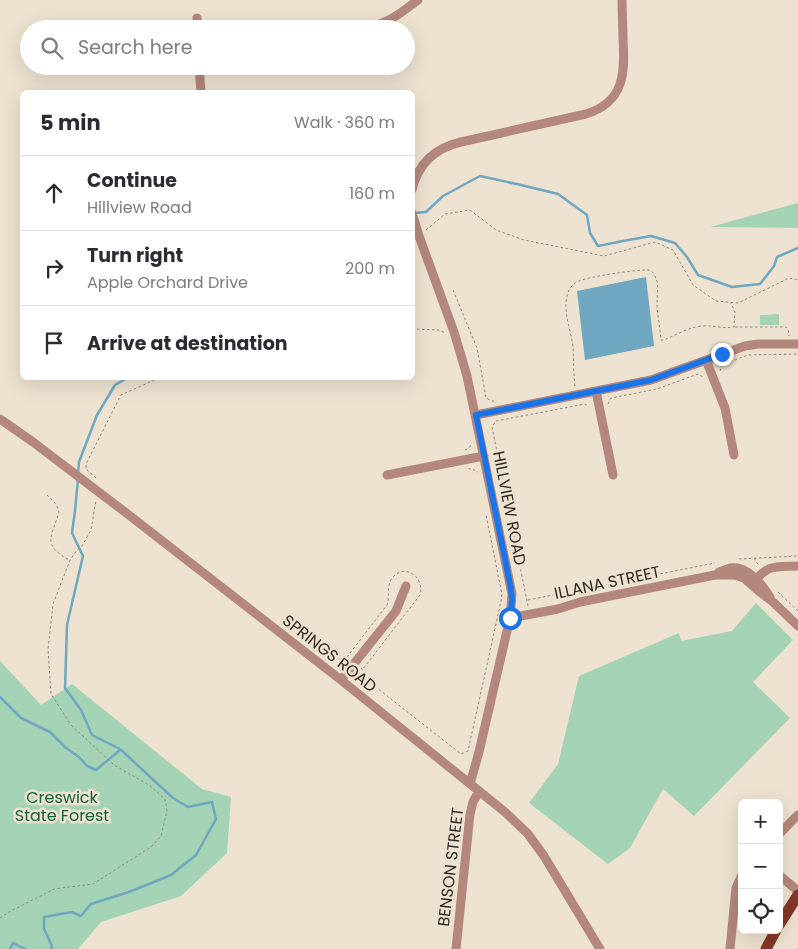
<!DOCTYPE html>
<meta charset="utf-8">
<style>
:root{--surface:#fff;--page:#f2f2f3;--text:#2b2b33;--muted:#7c7c81;--line:#e1e1e2}
body{margin:0;font-family:Poppins,sans-serif;background:var(--page);color:var(--text)}
.controls{position:absolute;right:15px;bottom:15px;display:grid;overflow:hidden;border-radius:8px;box-shadow:0 5px 20px #0002}
.controls button{width:45px;height:45px;display:grid;place-items:center;padding:0;border:0;border-bottom:1px solid var(--line);background:var(--surface);color:var(--text);font:25px sans-serif}
.stop{position:absolute;width:15px;height:15px;margin:-11px;border:4px solid #1a73e8;border-radius:50%;background:#fff}
.stop.end{background:#1a73e8;border-color:#fff;box-shadow:0 1px 5px #0008}
.list{margin:0;padding:0;list-style:none}
h2{display:flex;justify-content:space-between;align-items:center;height:65px;margin:0;padding:0 20px;font-size:21px}
h2 small{font-size:16px;font-weight:400;color:var(--muted)}
.list li{display:grid;grid-template-columns:32px 1fr auto;gap:15px;align-items:center;box-sizing:border-box;height:75px;padding:0 20px;border-top:1px solid var(--line)}
.list b{display:block;font-size:19px;white-space:nowrap}
.list p{margin:0;font-size:16px;white-space:nowrap;color:var(--muted)}
.list em{font-size:16px;font-style:normal;color:var(--muted)}
.icon{flex:none;width:28px;height:28px;fill:none;stroke:currentColor;stroke-width:2;stroke-linecap:round;stroke-linejoin:round}
.map{position:relative;flex:none;width:798px;height:949px;overflow:hidden}
.search{position:absolute;background:var(--surface);box-shadow:0 5px 20px #0002;left:20px;top:20px;width:395px;height:55px;display:flex;align-items:center;gap:12px;box-sizing:border-box;padding:0 18px;border-radius:28px;color:var(--muted);font-size:19px}
.panel{position:absolute;background:var(--surface);box-shadow:0 5px 20px #0002;left:20px;top:90px;width:395px;height:290px;border-radius:8px}
.map>svg:first-child{display:block}
.green{fill:#a3d3b4}
.water{fill:#6fa6c0}
.lines{fill:none;stroke-linecap:round;stroke-linejoin:round}
.stream{stroke:#6fa6c0;stroke-width:2.5}
.path{stroke:#8f877b;stroke-width:1;stroke-dasharray:2.5 2.5;stroke-linecap:butt}
.minor{stroke:#b3877b;stroke-width:9}
.major{stroke:#843726;stroke-width:11}
.route{stroke:#1a73e8;stroke-width:6}
.labels{text-anchor:middle;stroke-width:5;stroke-linejoin:round;paint-order:stroke}
.street-label{font-size:16px;fill:#2e2a23;stroke:#ede1cf}
.park-label{font-size:16px;fill:#14653d;stroke:#ede1cf}
</style>
<div class="map">
<svg width="798" height="949" viewBox="0 0 798 949">
<rect width="100%" height="100%" fill="#ede1cf"/>
<path class="green" d="M 798,203 L 798,228 L 710,227 Z
M 779,314 L 779,325 L 760,325 L 760,315 Z
M 756,603 L 793,640 L 753,682 L 790,718 L 694,816 L 663,789 L 630,848 L 608,864 L 529,803 L 558,764 L 579,676 L 679,633 L 681,641 L 732,631 Z
M 0,661 L 41,705 L 72,684 L 202,789 L 231,797 L 227,853 L 181,896 L 101,922 L 78,949 L 0,949 Z"/>
<path class="water" d="M 646,277 L 654,346 L 585,360 L 577,291 Z"/>
<g class="lines">
<path class="stream" d="M 415,213 L 426,212 L 443,196 L 480,176 L 521,185 L 558,194 L 587,215 L 590,233 L 598,246 L 623,241 L 651,236 L 675,243 L 687,257 L 698,275 L 732,287 L 760,284 L 774,266 L 777,257 L 798,248
M 78,473 L 79,462 L 97,415 L 115,385 L 127,378
M 0,697 L 21,718 L 50,732 L 66,748 L 79,757 L 87,766 L 96,770 L 120,750
M 10,949 L 13,943 L 25,949
M 51,949 L 52,946 L 44,929 L 44,917 L 72,912 L 81,916 L 91,904 L 129,892 L 171,875 L 196,855 L 216,819 L 212,802 L 188,807 L 173,798 L 120,749 L 92,735 L 81,710 L 65,688 L 67,625 L 83,556 L 72,533 L 75,511 L 78,479"/>
<path class="path" d="M 426,230 L 445,214 L 470,210 L 496,230 L 524,240 L 604,256 L 655,242 L 673,250 L 693,285 L 716,301 L 738,303 L 789,278 L 798,280
M 453,290 L 477,348 L 486,398 L 492,401 L 495,401 L 495,403
M 735,327 L 786,327 L 788,329 L 789,336
M 412,329 L 439,330 L 445,333
M 720,371 L 722,365 L 748,355 L 798,354
M 575,386 C 573,373 574,360 573,347 C 571,329 561,308 569,290 C 571,287 573,284 577,282 C 584,277 640,269 649,270 C 652,271 653,272 654,275 C 660,283 657,292 657,301 C 657,314 660,327 661,340 L 664,340 C 676,335 689,327 702,326 C 714,325 722,329 734,327 L 735,312 L 731,303
M 608,404 L 611,398 L 657,389 L 698,374 L 703,377
M 465,450 L 469,448 L 472,443
M 469,468 L 469,469 L 472,469 L 478,472
M 96,478 L 86,469 L 86,464 L 121,395 L 159,378
M 47,495 L 56,504 L 59,512 C 52,537 41,544 69,560
M 755,558 L 755,561 L 759,565
M 739,559 L 798,556
M 778,592 L 798,611
M 528,600 L 715,563
M 528,606 L 492,427 L 496,421 L 585,404 L 589,407
M 308,634 L 339,659 L 346,658
M 347,657 L 387,605 C 390,597 386,586 392,578 C 404,563 425,576 420,595 L 363,669
M 361,668 L 363,670 L 363,677 L 461,754 L 468,751 L 501,601 L 502,594 L 486,515
M 0,918 L 9,912 L 54,889 L 93,884 L 151,847 L 161,836 L 167,811 L 165,799 L 149,785 L 114,765 L 71,725 L 51,694 L 48,649 L 53,604 L 70,560 L 77,550 L 82,546 L 91,530 L 96,500
M 798,949 L 798,948"/>
<path class="minor" d="M 197,18 L 198,29
M 363,29 C 389,23 397,16 418,0
M 199,66 L 201,92
M 412,190 C 418,163 435,148 461,142 L 586,114 C 625,102 625,72 623,39 C 623,26 622,13 622,0
M 412,213 L 419,236 L 454,332 L 467,376 L 512,594 L 510,618 L 479,752 L 470,784
M 706,360 L 725,408 L 734,455
M 596,391 L 613,475
M 476,415 L 651,380 L 745,346 L 758,344 L 798,344
M 0,419 L 33,442 L 125,512 L 341,680 L 505,812 L 528,834 L 544,856 L 600,949
M 387,475 L 484,456
M 719,572 C 722,571 726,569 730,568 C 747,565 762,584 770,597
M 752,583 C 770,564 772,567 798,566
M 510,618 L 558,609 L 580,602 L 715,575 L 734,575 L 744,578 L 760,592 L 773,602 L 798,626
M 341,680 L 396,611 L 406,586
M 779,834 L 798,815
M 779,875 L 798,891
M 456,949 L 470,814 L 473,802 L 479,791
M 730,949 L 736,888 L 742,875"/>
<path class="major" d="M 779,925 L 798,895
M 766,949 L 776,930"/>
</g>
<g class="lines">
<path class="route" d="M 510,618 L 512,600 L 511,589 L 476,415 L 651,380 L 722,354"/>
</g>
<g class="labels">
<g class="street-label">
<text transform="translate(510 508) rotate(79)" y="6">HILLVIEW ROAD</text>
<text transform="translate(607 582) rotate(-12)" y="6">ILLANA STREET</text>
<text transform="translate(330 653) rotate(38)" y="6">SPRINGS ROAD</text>
<text transform="translate(450 867) rotate(-83)" y="6">BENSON STREET</text>
</g>
<g class="park-label">
<text x="62" y="803">Creswick<tspan x="62" dy="18">State Forest</tspan></text>
</g>
</g>
</svg>
<div class="controls">
<button>+</button>
<button>−</button>
<button><svg class="icon" aria-label="locate" viewBox="0 0 24 24"><circle cx="12" cy="12" r="6"/><path d="M12 2v4M12 18v4M2 12h4M18 12h4"/></svg></button>
</div>
<div class="stop" style="left:510px;top:618px"></div>
<div class="stop end" style="left:722px;top:354px"></div>
<div class="search"><svg class="icon" aria-label="search" viewBox="0 0 24 24"><circle cx="10" cy="10" r="6"/><path d="M15 15l6 6"/></svg>Search here</div>
<section class="panel">
<h2>5 min<small>Walk · 360 m</small></h2>
<ul class="list">
<li><svg class="icon" aria-label="ahead" viewBox="0 0 24 24"><path d="M12 20V5M6 11l6-6 6 6"/></svg><div><b>Continue</b><p>Hillview Road</p></div><em>160 m</em></li>
<li><svg class="icon" aria-label="right" viewBox="0 0 24 24"><path d="M7 20v-9h11M14 6l5 5-5 5"/></svg><div><b>Turn right</b><p>Apple Orchard Drive</p></div><em>200 m</em></li>
<li><svg class="icon" aria-label="arrive" viewBox="0 0 24 24"><path d="M6 21V4h12l-3 4 3 4H6"/></svg><div><b>Arrive at destination</b></div></li>
</ul>
</section>
</div>
